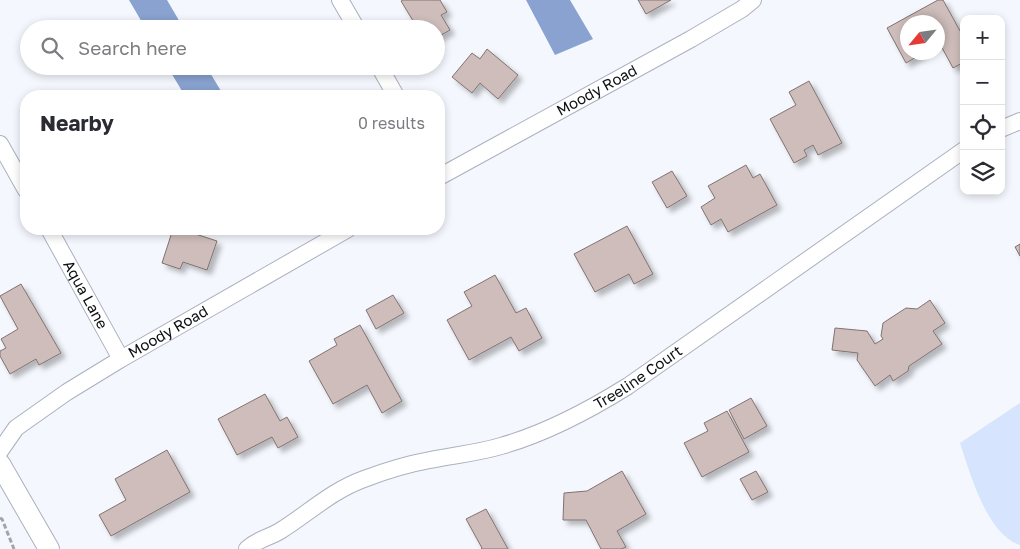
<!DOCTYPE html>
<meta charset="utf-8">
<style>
:root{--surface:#fff;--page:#f2f2f3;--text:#2b2b33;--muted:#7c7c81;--line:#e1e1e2}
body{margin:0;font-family:"Golos Text",sans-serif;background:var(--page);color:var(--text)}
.controls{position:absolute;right:15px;top:15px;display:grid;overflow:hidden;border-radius:10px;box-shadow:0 2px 8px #0003}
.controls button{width:45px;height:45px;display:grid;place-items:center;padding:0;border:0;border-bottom:1px solid var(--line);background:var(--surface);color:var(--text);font:25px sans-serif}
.compass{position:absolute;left:900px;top:15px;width:45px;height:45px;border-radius:50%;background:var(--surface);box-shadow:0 2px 8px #0003;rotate:241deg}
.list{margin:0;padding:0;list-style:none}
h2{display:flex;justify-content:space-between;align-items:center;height:65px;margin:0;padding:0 20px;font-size:21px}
h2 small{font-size:16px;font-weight:400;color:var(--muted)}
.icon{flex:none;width:28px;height:28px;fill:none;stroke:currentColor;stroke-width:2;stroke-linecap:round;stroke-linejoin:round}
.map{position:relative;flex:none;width:1020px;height:549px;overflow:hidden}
.search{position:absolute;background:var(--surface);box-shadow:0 2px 8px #0003;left:20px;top:20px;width:425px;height:55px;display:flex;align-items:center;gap:12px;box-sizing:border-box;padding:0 18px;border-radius:28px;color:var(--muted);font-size:19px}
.panel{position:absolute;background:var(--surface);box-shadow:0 2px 8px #0003;left:20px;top:90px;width:425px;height:145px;border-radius:20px}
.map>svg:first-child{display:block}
.green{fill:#d6e4fd}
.water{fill:#89a2cf}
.building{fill:#cebdbb;stroke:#817270;filter:url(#shadow)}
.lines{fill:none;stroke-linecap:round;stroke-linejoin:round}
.minor-casing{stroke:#aab1be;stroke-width:18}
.tertiary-casing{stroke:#aab1be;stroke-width:22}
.path{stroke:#a1a4a9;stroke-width:3;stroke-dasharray:5 2.5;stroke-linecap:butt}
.minor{stroke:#fff;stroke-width:16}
.tertiary{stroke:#fff;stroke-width:20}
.labels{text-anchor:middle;stroke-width:4;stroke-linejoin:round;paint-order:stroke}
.street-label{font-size:15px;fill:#0c0f13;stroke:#f4f7fd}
</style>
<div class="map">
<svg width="1020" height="549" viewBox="0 0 1020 549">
<defs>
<filter id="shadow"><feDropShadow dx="4.5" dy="4.5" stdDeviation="2.5" flood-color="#0004"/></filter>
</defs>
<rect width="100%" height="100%" fill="#f4f7fd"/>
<path class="green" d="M 1020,403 L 1020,545 C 987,535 970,473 960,443 Z"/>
<path class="water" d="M 129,0 L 167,0 L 184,29 L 146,29 Z
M 526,0 L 570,0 L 593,39 L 555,55 Z
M 167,66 L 206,66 L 224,96 L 185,96 Z"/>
<path class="building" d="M 403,0 L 440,0 L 447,12 L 441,15 L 450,30 L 436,38 L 436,29 L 407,29 L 415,24 L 401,1 Z
M 638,0 L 671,0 L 646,14 Z
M 938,0 L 943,0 L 964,38 L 964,62 L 953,68 L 940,44 L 938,45 L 938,22 L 908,22 L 908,52 L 925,52 L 906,63 L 887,28 Z
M 487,49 L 518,75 L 498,99 L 480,83 L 472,93 L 452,77 L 472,53 L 480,59 Z
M 809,81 L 842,143 L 818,155 L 813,145 L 804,150 L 807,156 L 794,163 L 770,119 L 796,105 L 789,92 Z
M 746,165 L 753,178 L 760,174 L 777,205 L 728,232 L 721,219 L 711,225 L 701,207 L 715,198 L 708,186 Z
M 672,171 L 687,196 L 667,208 L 652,182 Z
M 627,226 L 653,274 L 634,284 L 629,274 L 595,292 L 574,254 Z
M 173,229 L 180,229 L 217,241 L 207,270 L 183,262 L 180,269 L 162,263 Z
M 1020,244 L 1020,256 L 1015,247 Z
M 495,275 L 516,313 L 526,308 L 542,338 L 519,351 L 511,337 L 469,360 L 447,320 L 472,306 L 464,292 Z
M 21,284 L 61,353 L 39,365 L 36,359 L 10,374 L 0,356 L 0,351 L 6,348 L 1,339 L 18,329 L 0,296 Z
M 393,295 L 404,313 L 376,329 L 366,310 Z
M 930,300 L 945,323 L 933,331 L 942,344 L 909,366 L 908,371 L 893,381 L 890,375 L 875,386 L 857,360 L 858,353 L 832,350 L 835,328 L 867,331 L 875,344 L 883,339 L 881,336 L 883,323 L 906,308 L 917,309 Z
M 360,325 L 402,401 L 382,413 L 367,385 L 333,404 L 309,361 L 337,345 L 334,339 Z
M 265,394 L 280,421 L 287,417 L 298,437 L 278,448 L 272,437 L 237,455 L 218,419 Z
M 751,398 L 767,426 L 744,439 L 729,410 Z
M 727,411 L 749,452 L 702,477 L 684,443 L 708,431 L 704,423 Z
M 167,450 L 190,492 L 111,536 L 99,515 L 126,500 L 115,479 Z
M 622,471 L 646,514 L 617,531 L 626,547 L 621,549 L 601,549 L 586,520 L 563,520 L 564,493 L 587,491 Z
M 756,471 L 768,492 L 752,500 L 740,479 Z
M 486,509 L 508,549 L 481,549 L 482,548 L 466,519 Z"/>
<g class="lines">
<g class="minor-casing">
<g id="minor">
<path d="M 340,0 L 357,29"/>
<path d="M 379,66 L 396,96"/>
<path d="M 1001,129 L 1020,121"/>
<path d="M 0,144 L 26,190"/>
<path id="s1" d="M 439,177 L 691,39 L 742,9 L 753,0"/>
<path id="s2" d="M 49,229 L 121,359"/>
<path id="s3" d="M 0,451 L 16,428 L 67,392 L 121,359 L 348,229"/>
<path id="s4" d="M 247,549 C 259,538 267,539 280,531 C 309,513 331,491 364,479 C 385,471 408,464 430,460 C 454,455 478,453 501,446 C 547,433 588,411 628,386 L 964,150"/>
</g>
</g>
<g class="tertiary-casing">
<path id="tertiary" d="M 0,464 L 49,549"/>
</g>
<path class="path" d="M 0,518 L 2,519 L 14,549"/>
<use href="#minor" class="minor"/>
<use href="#tertiary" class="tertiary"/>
</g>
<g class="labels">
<g class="street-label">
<text dy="5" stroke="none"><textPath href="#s1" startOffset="180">Moody Road</textPath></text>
<text dy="5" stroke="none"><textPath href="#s2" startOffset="75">Aqua Lane</textPath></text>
<text dy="5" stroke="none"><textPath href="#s3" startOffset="208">Moody Road</textPath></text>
<text dy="5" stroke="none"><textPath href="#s4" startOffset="432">Treeline Court</textPath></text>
</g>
</g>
</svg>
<div class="controls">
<button>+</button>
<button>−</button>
<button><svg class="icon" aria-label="locate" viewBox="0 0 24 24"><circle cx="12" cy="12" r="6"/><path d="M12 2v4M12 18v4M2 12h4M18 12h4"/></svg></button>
<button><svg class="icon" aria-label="layers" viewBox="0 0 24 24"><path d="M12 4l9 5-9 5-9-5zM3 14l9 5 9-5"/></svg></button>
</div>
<svg class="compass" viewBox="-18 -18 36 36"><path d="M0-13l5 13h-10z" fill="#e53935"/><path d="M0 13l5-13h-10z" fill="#7c7c81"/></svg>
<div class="search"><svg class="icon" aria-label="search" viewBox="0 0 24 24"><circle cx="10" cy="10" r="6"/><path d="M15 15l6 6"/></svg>Search here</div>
<section class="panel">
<h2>Nearby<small>0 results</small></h2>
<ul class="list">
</ul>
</section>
</div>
